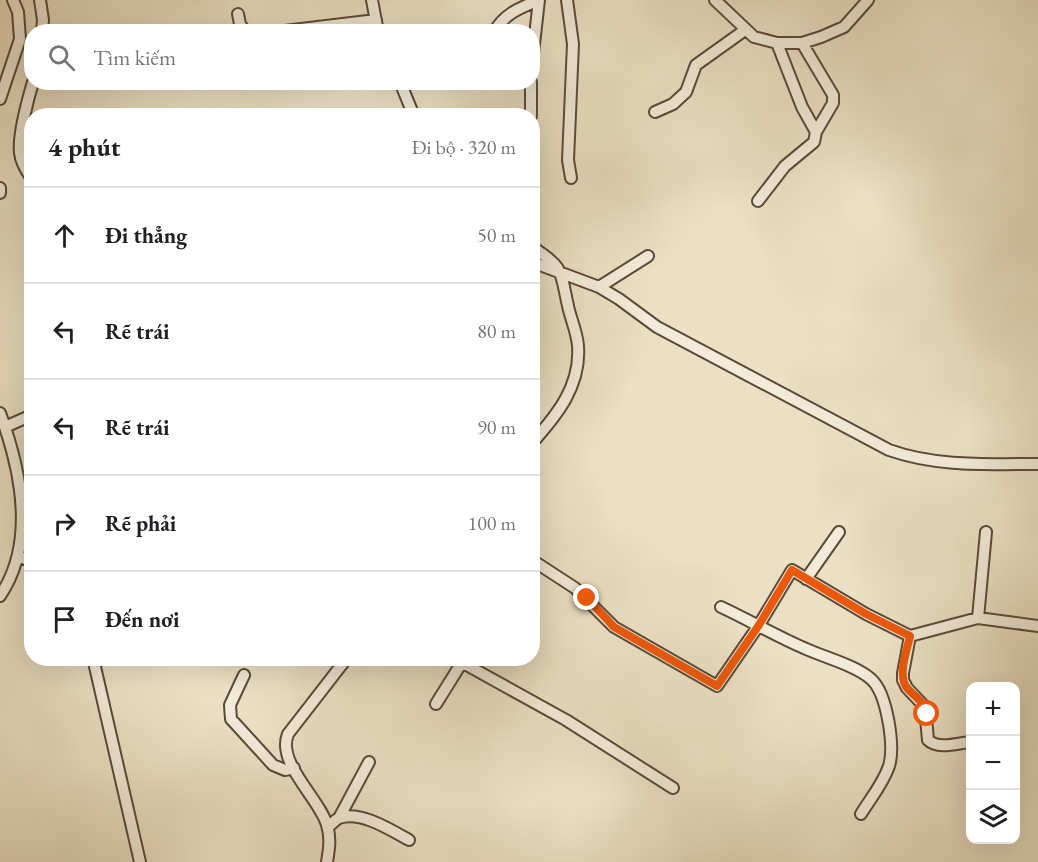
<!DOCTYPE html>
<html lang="vi">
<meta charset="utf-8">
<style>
:root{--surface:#fff;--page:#f6f6f6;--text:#202124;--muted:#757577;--line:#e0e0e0}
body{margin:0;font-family:"EB Garamond",serif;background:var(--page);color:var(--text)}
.controls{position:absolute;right:18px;bottom:18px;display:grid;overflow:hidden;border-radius:12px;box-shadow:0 6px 24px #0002}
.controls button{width:54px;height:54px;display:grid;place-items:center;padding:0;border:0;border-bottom:2px solid var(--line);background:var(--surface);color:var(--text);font:30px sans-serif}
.stop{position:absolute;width:18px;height:18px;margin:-14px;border:4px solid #ea580c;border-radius:50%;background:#fff}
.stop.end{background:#ea580c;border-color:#fff;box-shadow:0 2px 6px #0008}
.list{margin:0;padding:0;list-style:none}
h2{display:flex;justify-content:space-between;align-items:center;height:78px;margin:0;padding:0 24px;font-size:26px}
h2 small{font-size:20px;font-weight:400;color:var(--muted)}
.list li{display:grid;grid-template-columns:39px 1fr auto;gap:18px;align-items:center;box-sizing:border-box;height:96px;padding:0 24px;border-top:2px solid var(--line)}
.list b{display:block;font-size:22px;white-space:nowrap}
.list em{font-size:20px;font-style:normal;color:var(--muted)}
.icon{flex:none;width:33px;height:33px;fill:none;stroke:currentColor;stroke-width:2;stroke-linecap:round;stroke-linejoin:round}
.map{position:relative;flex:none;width:1038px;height:862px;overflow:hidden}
.search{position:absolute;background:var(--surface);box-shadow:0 6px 24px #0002;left:24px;top:24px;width:516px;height:66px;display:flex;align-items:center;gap:15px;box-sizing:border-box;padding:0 21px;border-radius:24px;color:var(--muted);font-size:22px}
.panel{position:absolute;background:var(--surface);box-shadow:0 6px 24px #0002;left:24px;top:108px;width:516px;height:558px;border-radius:24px}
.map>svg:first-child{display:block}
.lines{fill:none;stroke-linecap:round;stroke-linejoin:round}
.minor-casing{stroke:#5a4b39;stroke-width:14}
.minor{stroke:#f2ebd9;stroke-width:10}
.route{stroke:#ea580c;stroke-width:8}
</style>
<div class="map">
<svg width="1038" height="862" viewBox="0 0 1038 862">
<rect width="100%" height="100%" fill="#ebe0c4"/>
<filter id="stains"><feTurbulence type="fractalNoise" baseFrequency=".00333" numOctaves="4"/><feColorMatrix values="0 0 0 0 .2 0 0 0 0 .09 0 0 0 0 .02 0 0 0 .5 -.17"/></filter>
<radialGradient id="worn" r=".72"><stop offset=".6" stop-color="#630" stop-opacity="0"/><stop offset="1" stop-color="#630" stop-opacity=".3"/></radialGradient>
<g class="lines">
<g class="minor-casing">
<path id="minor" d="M 40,0 L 43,20 L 42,32
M 372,0 L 378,32
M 567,0 L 573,44 L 568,160 L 571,178
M 715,0 L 754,37 L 777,43 L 802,43 L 821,37 L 844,27 L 868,0
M 238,14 L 240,24 L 244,30 L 250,32
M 276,32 L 376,20
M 494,32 C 505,13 520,8 539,0
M 777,43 L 802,107 L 816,132
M 532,62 L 539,0
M 400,82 L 414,116
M 0,99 L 20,39 L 18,12 L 13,0
M 655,112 L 673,104 L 686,92 L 696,65 L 745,30
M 531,116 L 531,82
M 32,179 C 27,172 21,163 20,153 C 18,137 28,99 33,82
M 0,188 L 0,193
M 758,201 L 785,166 L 814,142 L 816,132 L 833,103 L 833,95 L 802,43
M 532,247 C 565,268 560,271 568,306 C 571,320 577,332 578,346 C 581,386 557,415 532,443
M 532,262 L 599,287 L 619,299 L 657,327 L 889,450 C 937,467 987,464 1038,464
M 599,287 L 648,256
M 0,413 C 21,470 36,543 0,596
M 5,427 L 32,415
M 18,556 L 32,562
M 532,560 L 575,588 L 614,627 L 717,686 L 759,625 L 792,570 L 866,614 L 910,636 L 978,618 L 1038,626
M 806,579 L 839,532
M 721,607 C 749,620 776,636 804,648 C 823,657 855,665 871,679 C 887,693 895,746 889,766 C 883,784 870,799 861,814
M 978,618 L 986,532
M 910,636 L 903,673 L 903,680 L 907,688 L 925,707 L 928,740 C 938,750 958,743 970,742
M 93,658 L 140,862
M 454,658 L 566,720 L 673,788
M 244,675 L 230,705 L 231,719 L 273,765 L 285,770 L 294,768
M 436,704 L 464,659
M 339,818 L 369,762
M 328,827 C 331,825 335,820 339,818 C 360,810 391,830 409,840
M 327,862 C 329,850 331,838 327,825 C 320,799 276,763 288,734 L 347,658"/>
</g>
<use href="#minor" class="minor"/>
</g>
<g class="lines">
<path class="route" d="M 587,598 L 614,627 L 717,686 L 759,625 L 792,570 L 866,614 L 910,636 C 907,651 897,675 907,688 C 915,697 925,702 927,714"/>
</g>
<rect width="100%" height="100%" filter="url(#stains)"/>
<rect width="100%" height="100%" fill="url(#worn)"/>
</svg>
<div class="controls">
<button>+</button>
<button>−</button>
<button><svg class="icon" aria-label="layers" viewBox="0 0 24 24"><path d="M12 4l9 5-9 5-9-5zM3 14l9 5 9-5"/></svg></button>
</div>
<div class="stop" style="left:927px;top:714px"></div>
<div class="stop end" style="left:587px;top:598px"></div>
<div class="search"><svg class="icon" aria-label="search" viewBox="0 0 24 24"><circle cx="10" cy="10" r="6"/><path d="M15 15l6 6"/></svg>Tìm kiếm</div>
<section class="panel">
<h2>4 phút<small>Đi bộ · 320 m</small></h2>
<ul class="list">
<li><svg class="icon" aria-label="ahead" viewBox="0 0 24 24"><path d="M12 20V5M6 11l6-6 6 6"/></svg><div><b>Đi thẳng</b></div><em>50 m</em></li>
<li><svg class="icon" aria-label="left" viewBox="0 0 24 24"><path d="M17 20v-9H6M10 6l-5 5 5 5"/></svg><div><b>Rẽ trái</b></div><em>80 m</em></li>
<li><svg class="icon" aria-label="left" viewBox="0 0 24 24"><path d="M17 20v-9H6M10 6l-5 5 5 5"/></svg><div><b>Rẽ trái</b></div><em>90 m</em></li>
<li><svg class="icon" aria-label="right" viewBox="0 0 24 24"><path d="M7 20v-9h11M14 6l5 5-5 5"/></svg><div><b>Rẽ phải</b></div><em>100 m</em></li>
<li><svg class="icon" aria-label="arrive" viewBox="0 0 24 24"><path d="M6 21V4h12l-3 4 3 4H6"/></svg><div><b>Đến nơi</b></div></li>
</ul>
</section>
</div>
